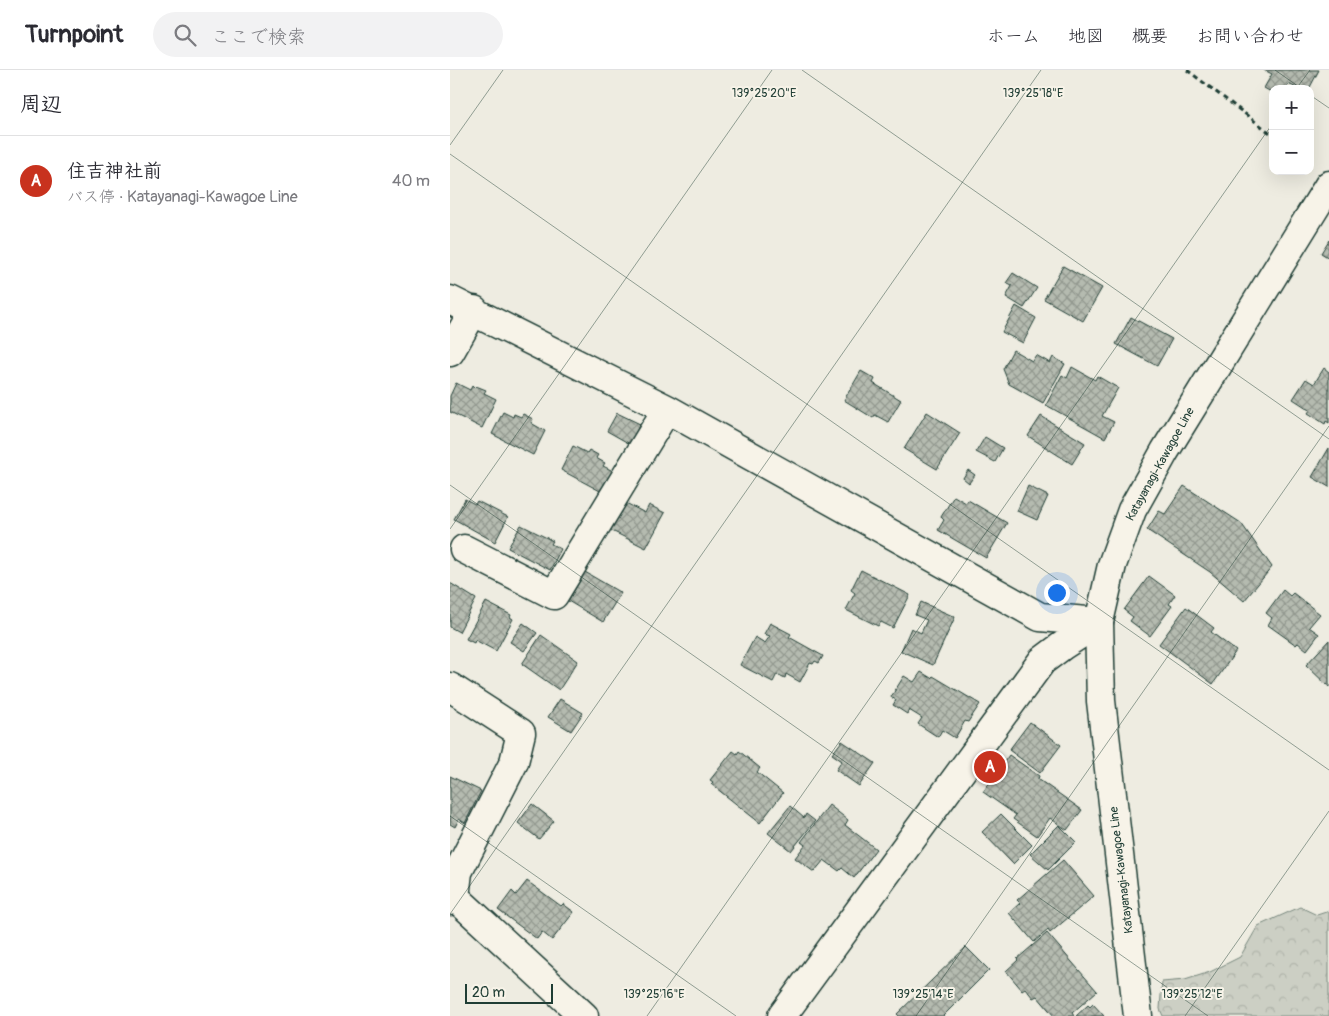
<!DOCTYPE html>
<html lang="ja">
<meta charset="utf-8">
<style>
:root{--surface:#fff;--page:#f2f2f3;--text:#2b2b33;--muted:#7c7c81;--line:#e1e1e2;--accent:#c8321e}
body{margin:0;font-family:Pangolin,"Klee One",sans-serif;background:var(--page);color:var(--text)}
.controls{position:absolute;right:15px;top:15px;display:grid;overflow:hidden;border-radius:10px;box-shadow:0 5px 20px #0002}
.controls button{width:45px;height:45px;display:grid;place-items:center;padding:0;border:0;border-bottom:1px solid var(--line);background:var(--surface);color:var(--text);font:25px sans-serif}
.scale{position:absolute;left:15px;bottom:12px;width:88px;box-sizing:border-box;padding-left:5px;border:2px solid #1f3d34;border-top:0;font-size:14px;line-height:18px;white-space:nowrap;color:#1f3d34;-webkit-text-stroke:4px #f7f3e8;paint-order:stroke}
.you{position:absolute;left:606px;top:522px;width:18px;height:18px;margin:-12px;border:4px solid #fff;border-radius:50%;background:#1a73e8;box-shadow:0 0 0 8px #1a73e833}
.badge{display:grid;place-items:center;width:32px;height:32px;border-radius:50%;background:var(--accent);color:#fff;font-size:16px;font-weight:700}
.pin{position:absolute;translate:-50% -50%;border:2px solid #fff;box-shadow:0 1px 5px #0006}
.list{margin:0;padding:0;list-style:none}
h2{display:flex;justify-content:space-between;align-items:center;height:65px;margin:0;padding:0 20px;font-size:21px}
h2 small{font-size:16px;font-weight:400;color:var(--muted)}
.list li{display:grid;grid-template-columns:32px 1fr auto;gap:15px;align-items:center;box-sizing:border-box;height:90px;padding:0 20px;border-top:1px solid var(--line)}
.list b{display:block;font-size:19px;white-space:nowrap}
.list p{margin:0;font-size:16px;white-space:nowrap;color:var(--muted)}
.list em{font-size:16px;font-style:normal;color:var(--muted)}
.icon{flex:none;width:28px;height:28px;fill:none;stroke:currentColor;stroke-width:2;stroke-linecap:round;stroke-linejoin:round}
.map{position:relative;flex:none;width:879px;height:946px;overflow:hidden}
header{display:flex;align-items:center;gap:30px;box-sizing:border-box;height:70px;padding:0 25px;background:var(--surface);border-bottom:1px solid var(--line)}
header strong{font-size:24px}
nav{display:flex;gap:28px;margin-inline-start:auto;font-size:18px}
.search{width:350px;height:45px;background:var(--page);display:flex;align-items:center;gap:12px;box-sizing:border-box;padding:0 18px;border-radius:28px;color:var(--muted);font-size:19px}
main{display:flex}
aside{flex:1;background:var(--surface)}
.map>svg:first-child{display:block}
.forest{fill:url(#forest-crowns);stroke:#76867c}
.building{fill:url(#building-cross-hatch);stroke:#1f3d34}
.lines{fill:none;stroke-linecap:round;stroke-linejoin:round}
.minor-casing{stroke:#1f3d34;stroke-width:31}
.major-casing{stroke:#1f3d34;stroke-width:31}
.path{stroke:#1f3d34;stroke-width:3;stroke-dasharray:5 4;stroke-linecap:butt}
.minor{stroke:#f7f3e8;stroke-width:28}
.major{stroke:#f7f3e8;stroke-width:28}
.ticks{fill:none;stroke:#1f3d34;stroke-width:1;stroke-opacity:0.45}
.labels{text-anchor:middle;stroke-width:4;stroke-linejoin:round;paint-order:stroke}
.street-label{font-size:12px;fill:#1f3d34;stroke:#f7f3e8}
.ticks-label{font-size:12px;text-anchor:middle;fill:#1f3d34;stroke:#f7f3e8;stroke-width:4;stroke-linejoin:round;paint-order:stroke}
</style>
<header>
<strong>Turnpoint</strong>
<div class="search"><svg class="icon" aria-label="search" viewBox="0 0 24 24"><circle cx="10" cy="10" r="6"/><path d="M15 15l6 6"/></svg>ここで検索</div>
<nav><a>ホーム</a><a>地図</a><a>概要</a><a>お問い合わせ</a></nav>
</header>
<main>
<aside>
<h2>周辺<small></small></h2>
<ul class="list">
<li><span class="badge">A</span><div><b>住吉神社前</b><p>バス停 · Katayanagi-Kawagoe Line</p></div><em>40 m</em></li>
</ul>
</aside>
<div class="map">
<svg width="879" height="946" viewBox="0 0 879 946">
<defs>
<pattern id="forest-crowns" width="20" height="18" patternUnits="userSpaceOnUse" patternTransform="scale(1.25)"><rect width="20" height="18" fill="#cccfc4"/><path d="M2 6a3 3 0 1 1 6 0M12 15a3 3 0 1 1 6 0" fill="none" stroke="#afb3a9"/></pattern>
<pattern id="building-cross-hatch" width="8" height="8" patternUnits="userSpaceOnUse" patternTransform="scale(1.25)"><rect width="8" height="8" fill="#b5bbb0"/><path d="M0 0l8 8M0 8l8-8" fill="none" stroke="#939990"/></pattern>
</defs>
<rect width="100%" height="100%" fill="#eeece1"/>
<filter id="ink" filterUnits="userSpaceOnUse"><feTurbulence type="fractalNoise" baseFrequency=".02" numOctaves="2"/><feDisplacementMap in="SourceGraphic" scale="10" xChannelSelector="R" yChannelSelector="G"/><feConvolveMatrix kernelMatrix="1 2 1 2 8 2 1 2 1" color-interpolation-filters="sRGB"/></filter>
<g filter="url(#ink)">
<path class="forest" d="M 850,837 L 867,845 L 879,841 L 879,946 L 713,946 L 710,939 L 712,912 L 735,910 L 760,902 L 790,887 L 808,856 Z"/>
<path class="building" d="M 814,0 L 869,0 L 859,19 L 848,19 L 839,14 L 836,19 L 823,19 L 823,23 L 814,18 L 822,4 Z
M 879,170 L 879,188 L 871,183 Z
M 613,196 L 652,218 L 633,251 L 594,229 Z
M 563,203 L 587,218 L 574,238 L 556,227 L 562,216 L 556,213 Z
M 566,236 L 586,248 L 573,273 L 552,262 Z
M 681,247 L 722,269 L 707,296 L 666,274 Z
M 563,280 L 582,291 L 586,285 L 600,293 L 603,287 L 615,294 L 593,333 L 559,314 L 553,299 Z
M 622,297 L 645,310 L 647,306 L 668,318 L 652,346 L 664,352 L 655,368 L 596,335 L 612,305 L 617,308 Z
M 874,298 L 879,302 L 879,353 L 876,351 L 875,354 L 858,343 L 860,340 L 843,329 L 856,309 L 864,314 Z
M 411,301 L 425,309 L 423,313 L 451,330 L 438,352 L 425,345 L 423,348 L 394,330 Z
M 6,313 L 20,320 L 22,316 L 24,318 L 26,316 L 36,320 L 34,323 L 46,329 L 32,358 L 0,342 L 0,326 Z
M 53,342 L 63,347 L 64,344 L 71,347 L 73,344 L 83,349 L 81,353 L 95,361 L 83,385 L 42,364 Z
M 477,342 L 510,363 L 487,399 L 454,379 Z
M 167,343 L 190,354 L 180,374 L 157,361 Z
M 591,346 L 635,373 L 622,394 L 578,366 Z
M 535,367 L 553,378 L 545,392 L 526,382 Z
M 123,376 L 137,383 L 139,380 L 148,385 L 146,388 L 155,393 L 153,396 L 163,401 L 152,422 L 111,400 Z
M 879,378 L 879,417 L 862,407 Z
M 518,400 L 525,405 L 519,413 L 513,408 Z
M 578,416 L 598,426 L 587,450 L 567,441 Z
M 734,416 L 791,453 L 822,497 L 794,531 L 760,502 L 697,460 L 709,441 L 715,444 Z
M 504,426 L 516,433 L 518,430 L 557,453 L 536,488 L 488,460 L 494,450 L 491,447 Z
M 15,429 L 25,434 L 27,431 L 58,447 L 45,472 L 4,449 Z
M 174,432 L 195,443 L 199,435 L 215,443 L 196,478 L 160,460 Z
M 71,455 L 103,471 L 101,474 L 111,479 L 100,500 L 58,478 Z
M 411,500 L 460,525 L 443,558 L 431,552 L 428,556 L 396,540 L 405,523 L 401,520 Z
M 135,502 L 171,523 L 153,552 L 118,531 Z
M 699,506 L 725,525 L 719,534 L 722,536 L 700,566 L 680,551 L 683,547 L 674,540 Z
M 0,513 L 26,529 L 9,562 L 0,557 Z
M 833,520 L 840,526 L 843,523 L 870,544 L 859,557 L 869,564 L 857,580 L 848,573 L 846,575 L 818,555 L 822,548 L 816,543 Z
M 36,532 L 61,545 L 60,547 L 63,549 L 46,581 L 25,570 L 24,573 L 16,569 Z
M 471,532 L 505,547 L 483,595 L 451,581 L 461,558 L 471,563 L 477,550 L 465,545 Z
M 736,537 L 764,558 L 761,562 L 786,581 L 763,614 L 709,574 Z
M 73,553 L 87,563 L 74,581 L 60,572 Z
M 320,553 L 341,564 L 339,567 L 373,586 L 369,593 L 365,591 L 363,594 L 360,593 L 350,612 L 336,604 L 335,608 L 327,604 L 323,612 L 290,595 L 305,567 L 315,573 L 320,566 L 314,564 Z
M 91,565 L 128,591 L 109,620 L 72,594 Z
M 879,570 L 879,617 L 856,595 Z
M 471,602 L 481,608 L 483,606 L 530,634 L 518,652 L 515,651 L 505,668 L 492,660 L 488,667 L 468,654 L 472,648 L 459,640 L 457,644 L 443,635 L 446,630 L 441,627 L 454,606 L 464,612 Z
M 110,629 L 133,643 L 121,661 L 98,647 Z
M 580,652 L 611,675 L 590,703 L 559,680 Z
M 392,671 L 425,693 L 409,716 L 386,700 L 392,691 L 382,684 Z
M 283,681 L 287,684 L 289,681 L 310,698 L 307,702 L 333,723 L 310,753 L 261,714 L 263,712 L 260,710 Z
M 559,685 L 589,706 L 588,709 L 632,740 L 617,760 L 600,748 L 587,766 L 563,749 L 566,745 L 533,722 Z
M 0,706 L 31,721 L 15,753 L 9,749 L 5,757 L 0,754 Z
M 82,734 L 104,751 L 89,769 L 68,753 Z
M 379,735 L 398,750 L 395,755 L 426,779 L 404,808 L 392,798 L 389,801 L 374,790 L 364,802 L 345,788 L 355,775 L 351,772 Z
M 340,736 L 354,748 L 356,744 L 365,751 L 341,781 L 318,763 Z
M 551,744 L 582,775 L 563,794 L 532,762 Z
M 609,755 L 626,772 L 598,800 L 580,784 Z
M 613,790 L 644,826 L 600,863 L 598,860 L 584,872 L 559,843 L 570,833 L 567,830 Z
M 77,811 L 111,836 L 113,834 L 124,842 L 102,870 L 92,862 L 87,869 L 48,840 L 62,821 L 66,825 Z
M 597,863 L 647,921 L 622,943 L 624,946 L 604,946 L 587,926 L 583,928 L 575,918 L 572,920 L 556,901 L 568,890 L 567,889 Z
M 516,877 L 539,900 L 493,946 L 449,946 L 447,944 Z
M 643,934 L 654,946 L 626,946 L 638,935 L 640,937 Z"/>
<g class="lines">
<g class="minor-casing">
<path id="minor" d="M 0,230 L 217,339 L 590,547 L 649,552
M 0,282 L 24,240
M 14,479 L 104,525 L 217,339
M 0,617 L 71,663 L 64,692 L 8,802 L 5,827 L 0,831
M 5,827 L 134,946
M 332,946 L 592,591 L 612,576 L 649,552"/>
</g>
<g class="major-casing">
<path id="major" d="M 688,946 L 651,631 L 649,552 L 662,495 L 682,440 L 715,381 L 879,115"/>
</g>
<path class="path" d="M 737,0 L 823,65"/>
<use href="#minor" class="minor"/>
<use href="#major" class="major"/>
</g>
</g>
<path class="ticks" d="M 352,0 L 879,369M 825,0 L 852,19M 846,19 L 860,0M 860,25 L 879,38M 0,75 L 53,0M 0,84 L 879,700M 0,415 L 758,946M 0,459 L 322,0M 0,746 L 286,946M 0,844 L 591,0M 197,946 L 823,53M 466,946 L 879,356M 735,946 L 879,741"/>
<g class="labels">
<g class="street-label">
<text transform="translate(710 394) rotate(-61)" y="4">Katayanagi-Kawagoe Line</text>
<text transform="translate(671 800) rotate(-97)" y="4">Katayanagi-Kawagoe Line</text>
</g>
</g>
<g class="ticks-label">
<text x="314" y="27">139°25'20"E</text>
<text x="583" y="27">139°25'18"E</text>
<text x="204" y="928">139°25'16"E</text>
<text x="473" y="928">139°25'14"E</text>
<text x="742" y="928">139°25'12"E</text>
</g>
</svg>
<div class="controls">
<button>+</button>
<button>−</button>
</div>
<div class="scale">20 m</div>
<div class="you"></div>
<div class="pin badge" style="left:540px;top:697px">A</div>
</div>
</main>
